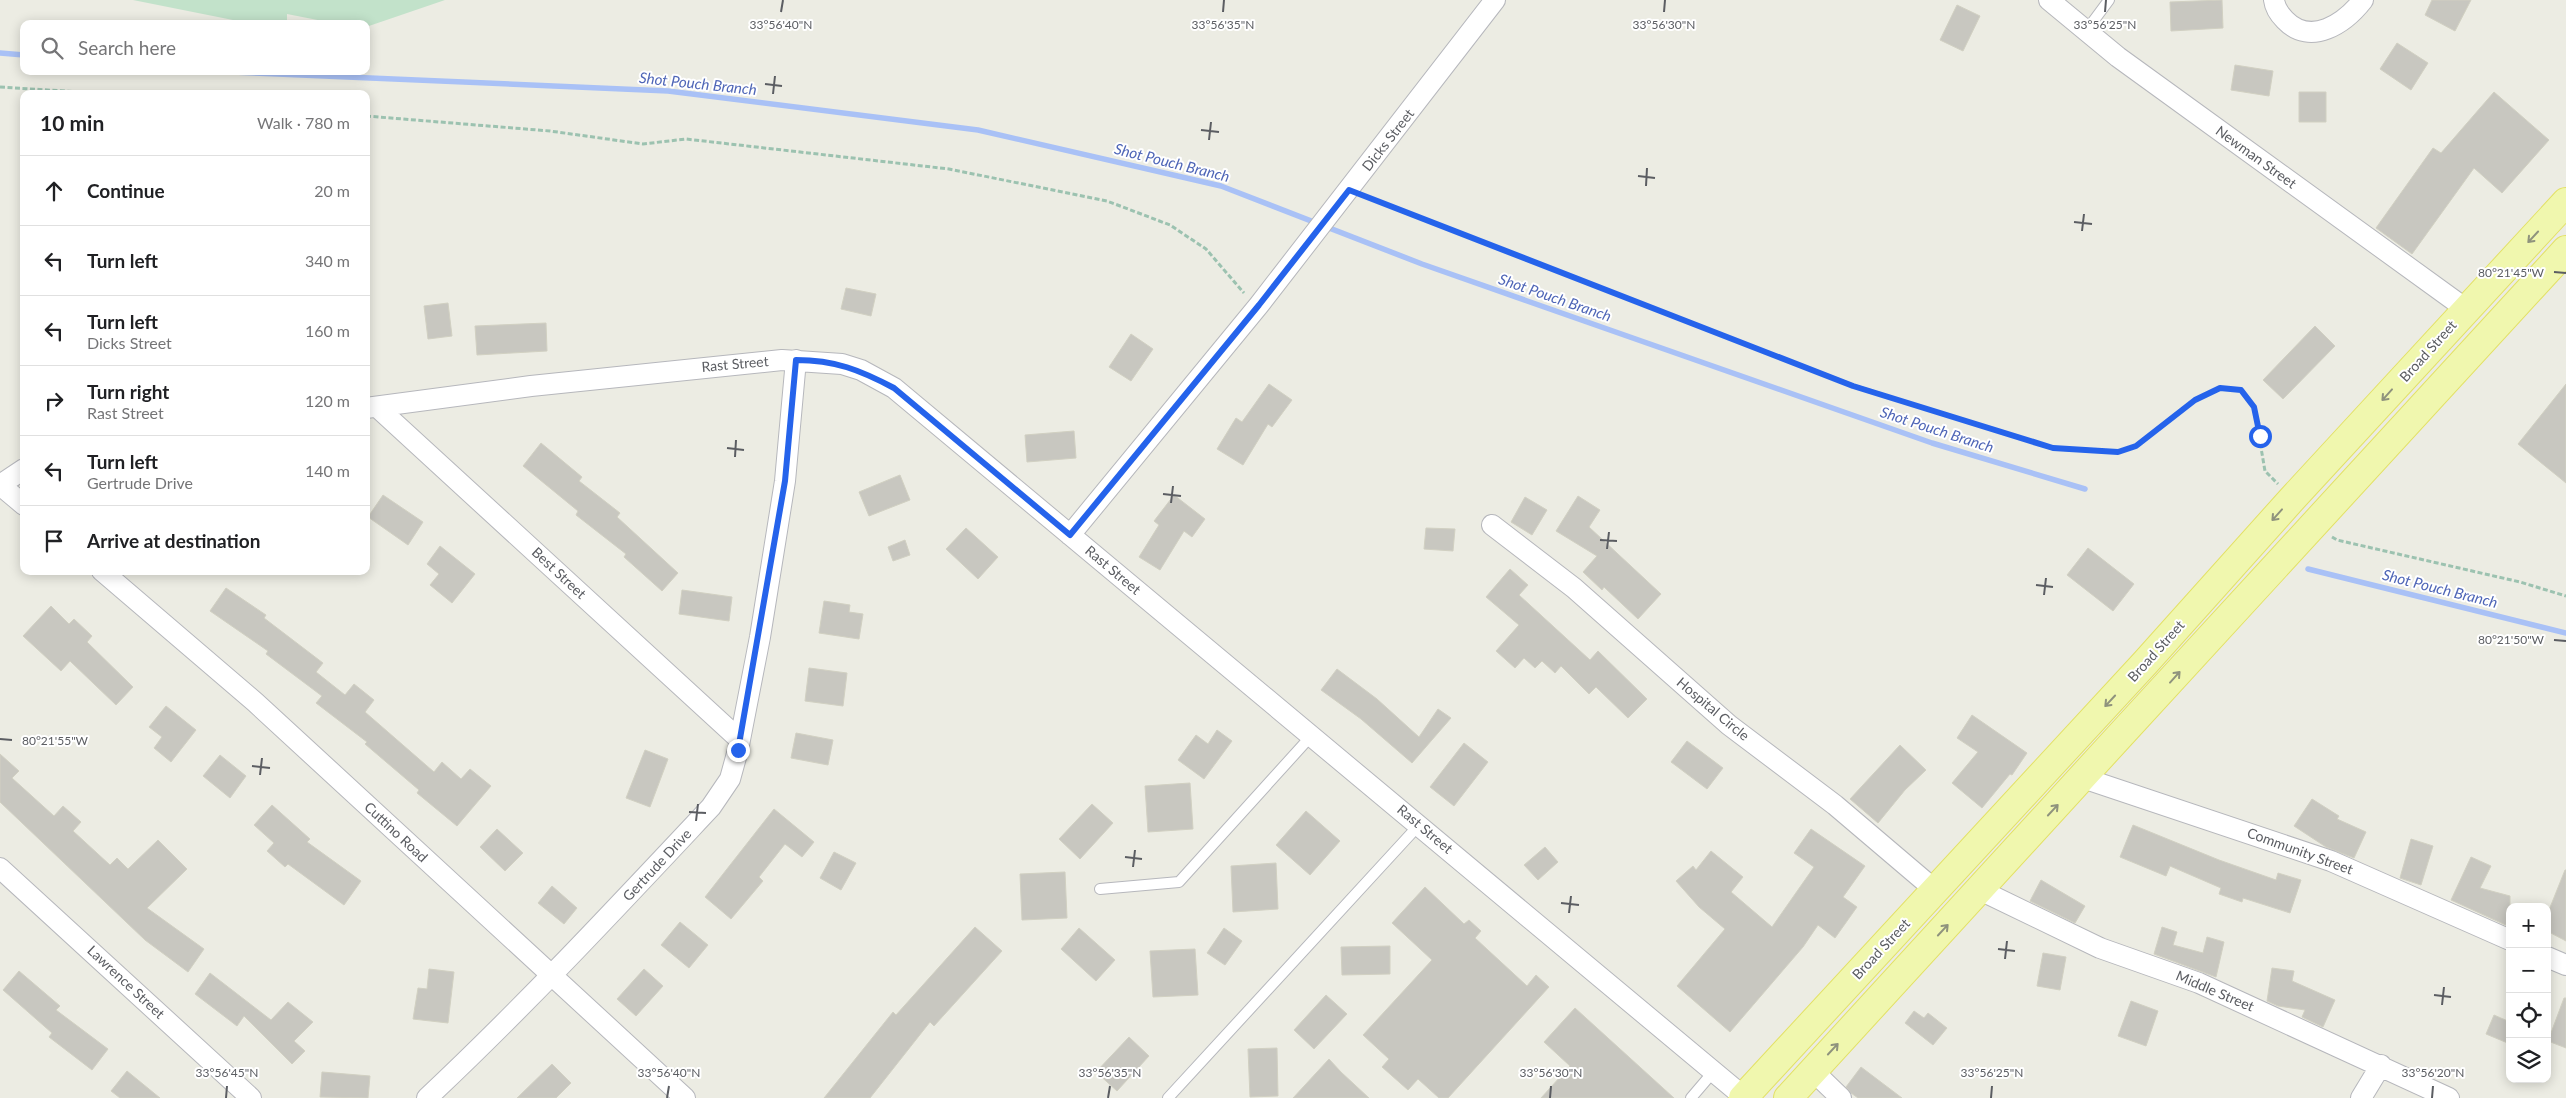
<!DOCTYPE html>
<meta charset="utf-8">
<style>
:root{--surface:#fff;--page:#f2f2f2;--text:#202124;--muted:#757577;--line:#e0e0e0}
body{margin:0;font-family:Lato,sans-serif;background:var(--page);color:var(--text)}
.controls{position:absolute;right:15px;bottom:15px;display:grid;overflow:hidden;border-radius:10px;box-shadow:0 2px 12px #0003}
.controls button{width:45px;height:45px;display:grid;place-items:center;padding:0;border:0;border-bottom:1px solid var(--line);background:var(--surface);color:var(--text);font:25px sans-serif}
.stop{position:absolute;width:15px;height:15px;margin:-11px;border:4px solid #2563eb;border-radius:50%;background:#fff}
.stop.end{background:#2563eb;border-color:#fff;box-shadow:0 1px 5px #0008}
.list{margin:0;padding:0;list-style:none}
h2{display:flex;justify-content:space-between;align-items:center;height:65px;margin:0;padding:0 20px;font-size:21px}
h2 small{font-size:16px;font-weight:400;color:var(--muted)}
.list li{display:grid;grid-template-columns:32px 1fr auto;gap:15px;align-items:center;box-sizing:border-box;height:70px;padding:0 20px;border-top:1px solid var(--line)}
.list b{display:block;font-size:19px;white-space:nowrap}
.list p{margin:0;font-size:16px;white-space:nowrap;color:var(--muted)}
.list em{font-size:16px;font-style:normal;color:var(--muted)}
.icon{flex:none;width:28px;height:28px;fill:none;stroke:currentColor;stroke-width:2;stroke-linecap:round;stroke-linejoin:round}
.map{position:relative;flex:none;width:2566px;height:1098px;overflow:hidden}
.search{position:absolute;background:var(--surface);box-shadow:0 2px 12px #0003;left:20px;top:20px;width:350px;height:55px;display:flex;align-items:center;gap:12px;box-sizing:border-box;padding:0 18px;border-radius:10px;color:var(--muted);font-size:19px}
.panel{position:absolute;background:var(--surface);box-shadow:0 2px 12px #0003;left:20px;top:90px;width:350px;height:485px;border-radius:10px}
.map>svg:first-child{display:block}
.grass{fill:#c2e2ca}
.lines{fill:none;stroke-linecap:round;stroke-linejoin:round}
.stream{stroke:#a9c1f6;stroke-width:5.5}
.building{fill:#c8c7c0;stroke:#d1d0c2}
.lane-casing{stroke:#b6b7bc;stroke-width:12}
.street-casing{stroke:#b6b7bc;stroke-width:22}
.primary-casing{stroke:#e3e165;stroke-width:30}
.path{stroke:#9cc2b0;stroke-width:3;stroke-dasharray:5 2.5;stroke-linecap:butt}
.lane{stroke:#fff;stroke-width:10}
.street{stroke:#fff;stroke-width:20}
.primary{stroke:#f0f7ae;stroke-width:28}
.oneway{stroke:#8f937d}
.route{stroke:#2563eb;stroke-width:6}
.ticks{fill:none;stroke:#5b5d62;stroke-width:2}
.labels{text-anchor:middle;stroke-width:4;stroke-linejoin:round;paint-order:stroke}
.street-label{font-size:14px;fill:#5b5d62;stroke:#fff}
.water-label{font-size:15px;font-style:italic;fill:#4f66b7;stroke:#fff}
.ticks-label{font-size:12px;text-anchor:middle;fill:#5b5d62;stroke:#fff;stroke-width:4;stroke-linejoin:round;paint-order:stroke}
</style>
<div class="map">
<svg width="2566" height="1098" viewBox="0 0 2566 1098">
<rect width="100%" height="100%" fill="#ecece3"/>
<path class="grass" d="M 133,0 L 445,0 L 366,27 L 366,24 L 338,24 L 287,14 L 287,24 L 253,24 Z"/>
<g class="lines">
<path class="stream" d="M 0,53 L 24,55
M 209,71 L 668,91 L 978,130 L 1221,186 L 1422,264 L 1932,443 L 2085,489
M 2308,569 L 2566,633"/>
</g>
<path class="building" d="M 2222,0 L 2223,28 L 2171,31 L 2170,2 Z
M 2432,0 L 2471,0 L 2455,31 L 2425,15 Z
M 1957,5 L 1980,16 L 1963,51 L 1940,40 Z
M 2397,43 L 2428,63 L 2411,90 L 2380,69 Z
M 2235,65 L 2273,71 L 2269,96 L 2231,90 Z
M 2299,92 L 2326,92 L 2326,122 L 2299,122 Z
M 2494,92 L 2549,140 L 2502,193 L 2474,168 L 2412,254 L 2376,228 L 2433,148 L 2441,153 Z
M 846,288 L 876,294 L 871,316 L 841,309 Z
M 448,303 L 452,336 L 428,339 L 424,306 Z
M 546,323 L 547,351 L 477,355 L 475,326 Z
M 2315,326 L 2335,346 L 2283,399 L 2263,380 Z
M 1131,334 L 1153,349 L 1131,381 L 1109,367 Z
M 1269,384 L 1292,400 L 1272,427 L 1268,424 L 1243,465 L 1217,449 L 1236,418 L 1242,422 Z
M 2566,384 L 2566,483 L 2518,444 Z
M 1074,431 L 1076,458 L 1027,462 L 1025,435 Z
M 541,443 L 582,477 L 579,481 L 620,513 L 617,517 L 678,573 L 662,591 L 624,557 L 626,554 L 576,515 L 578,511 L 523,466 Z
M 900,475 L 910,500 L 869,516 L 859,492 Z
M 383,495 L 423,522 L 408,545 L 368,517 Z
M 1174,495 L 1205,519 L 1192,537 L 1184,531 L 1160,570 L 1139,557 L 1159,525 L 1154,521 Z
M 1578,496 L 1600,510 L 1589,527 L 1661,594 L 1638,619 L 1604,587 L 1602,590 L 1583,572 L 1597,556 L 1556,531 Z
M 1525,497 L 1547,510 L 1532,535 L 1511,522 Z
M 966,528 L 998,557 L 978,579 L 946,549 Z
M 1426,528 L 1455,529 L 1453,551 L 1424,549 Z
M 905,540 L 910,555 L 893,561 L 888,547 Z
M 440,546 L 475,574 L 452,603 L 430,585 L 439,574 L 427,564 Z
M 2088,548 L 2134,584 L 2113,611 L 2067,575 Z
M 1510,569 L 1528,585 L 1519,595 L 1590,660 L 1598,651 L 1647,699 L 1628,718 L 1596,687 L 1589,694 L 1561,666 L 1555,673 L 1542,661 L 1535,668 L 1524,658 L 1515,668 L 1496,651 L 1519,625 L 1486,597 Z
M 226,588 L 266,615 L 264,618 L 323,663 L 316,672 L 345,695 L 354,684 L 374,700 L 365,712 L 434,772 L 442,762 L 461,779 L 470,769 L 491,786 L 457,826 L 417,793 L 419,790 L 365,744 L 367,742 L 316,703 L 322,696 L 266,654 L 268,651 L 210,611 Z
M 682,590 L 732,597 L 729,621 L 679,614 Z
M 824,601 L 850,605 L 849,612 L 863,614 L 859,639 L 819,633 Z
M 51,606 L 69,624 L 74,619 L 92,636 L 87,642 L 133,687 L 116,705 L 70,661 L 61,671 L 23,636 Z
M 809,668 L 847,673 L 843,706 L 805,701 Z
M 1337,669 L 1377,699 L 1419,737 L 1438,709 L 1451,718 L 1412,763 L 1361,719 L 1321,690 Z
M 166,706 L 196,730 L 171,762 L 154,748 L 162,737 L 149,727 Z
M 1972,715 L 2027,753 L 2012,775 L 2010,774 L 1982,808 L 1952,783 L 1978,752 L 1957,738 Z
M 1217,730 L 1232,741 L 1204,779 L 1178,760 L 1196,735 L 1208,744 Z
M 796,733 L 833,740 L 828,765 L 791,758 Z
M 1687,741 L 1723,768 L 1707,789 L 1671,762 Z
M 1464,743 L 1488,762 L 1454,806 L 1430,787 Z
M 1900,745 L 1926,770 L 1905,790 L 1878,823 L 1850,799 Z
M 645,750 L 668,759 L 650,807 L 626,798 Z
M 0,754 L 19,771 L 12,778 L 54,816 L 63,806 L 81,822 L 73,831 L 110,865 L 117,858 L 128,869 L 158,840 L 187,869 L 147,908 L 204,949 L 188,972 L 145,940 L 0,802 Z
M 220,755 L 246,776 L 230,798 L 203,776 Z
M 1190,783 L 1193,829 L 1148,832 L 1145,786 Z
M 2312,799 L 2339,816 L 2337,819 L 2366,832 L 2354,858 L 2326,847 L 2294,826 Z
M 1092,804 L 1113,823 L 1080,859 L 1059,839 Z
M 272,805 L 310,839 L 307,842 L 361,881 L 344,905 L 288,864 L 285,867 L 267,851 L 274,843 L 254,825 Z
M 774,809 L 814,842 L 802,857 L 785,844 L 759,877 L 763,881 L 731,919 L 705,897 Z
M 1306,811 L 1340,841 L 1310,875 L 1276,845 Z
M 2133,825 L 2219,860 L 2276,880 L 2278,873 L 2301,880 L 2290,913 L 2243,898 L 2242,902 L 2219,894 L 2221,888 L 2170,866 L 2166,876 L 2120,857 Z
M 497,829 L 523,853 L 505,871 L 480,847 Z
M 1811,829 L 1865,866 L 1843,897 L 1857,907 L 1835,938 L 1818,925 L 1803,947 L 1730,1032 L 1677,986 L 1725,929 L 1699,907 L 1676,881 L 1693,866 L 1696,870 L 1711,851 L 1743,877 L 1731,892 L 1772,927 L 1814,867 L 1794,853 Z
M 2411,839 L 2433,846 L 2421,885 L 2400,878 Z
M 1545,847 L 1558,862 L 1538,880 L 1524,865 Z
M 834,852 L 856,863 L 841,890 L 820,878 Z
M 2471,857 L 2491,866 L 2480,888 L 2510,896 L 2510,927 L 2451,900 Z
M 1276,863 L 1278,909 L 1233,912 L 1231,866 Z
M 2565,870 L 2566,870 L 2566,941 L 2547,931 L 2547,915 Z
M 1065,872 L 1067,918 L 1022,920 L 1020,874 Z
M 2041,880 L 2085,906 L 2075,923 L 2030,901 Z
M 552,886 L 577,908 L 564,924 L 538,903 Z
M 1425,887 L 1464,924 L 1469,920 L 1481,931 L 1475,938 L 1527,986 L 1536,975 L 1549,987 L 1448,1098 L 1439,1098 L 1418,1079 L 1408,1090 L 1382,1067 L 1389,1059 L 1363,1035 L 1432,960 L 1392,923 Z
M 680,922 L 708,945 L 689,968 L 661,945 Z
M 975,927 L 1002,951 L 934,1026 L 930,1022 L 870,1098 L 824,1098 L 893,1012 L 896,1015 Z
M 2162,927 L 2177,932 L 2173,945 L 2203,953 L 2207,937 L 2224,942 L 2216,977 L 2154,954 Z
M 1079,928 L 1115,960 L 1096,981 L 1061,949 Z
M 1224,928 L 1242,941 L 1225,965 L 1207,953 Z
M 1390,946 L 1390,974 L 1342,975 L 1341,947 Z
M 1195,949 L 1198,995 L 1153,997 L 1150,951 Z
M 2043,953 L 2066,957 L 2060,990 L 2037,986 Z
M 2272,968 L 2294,971 L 2292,981 L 2335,1000 L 2323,1027 L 2302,1017 L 2305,1010 L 2278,1006 L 2267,1001 Z
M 429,969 L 454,972 L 448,1023 L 413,1019 L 418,988 L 427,989 Z
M 644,969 L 663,986 L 636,1016 L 617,999 Z
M 19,971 L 60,1006 L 56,1010 L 108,1049 L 92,1070 L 49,1037 L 52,1033 L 3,990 Z
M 210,973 L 271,1020 L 288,1002 L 313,1022 L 294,1041 L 305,1051 L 292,1064 L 244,1016 L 237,1026 L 195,994 Z
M 1326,995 L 1347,1014 L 1314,1049 L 1294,1030 Z
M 2564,998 L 2566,998 L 2566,1048 L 2548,1041 Z
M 2131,1001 L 2158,1011 L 2146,1046 L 2118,1036 Z
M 1575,1008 L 1674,1098 L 1541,1098 L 1570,1066 L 1544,1042 Z
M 1914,1011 L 1924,1018 L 1928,1013 L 1947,1028 L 1933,1045 L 1905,1023 Z
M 2494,1015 L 2510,1022 L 2510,1044 L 2486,1034 Z
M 1129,1037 L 1149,1056 L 1117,1091 L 1096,1072 Z
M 1277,1048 L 1278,1096 L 1250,1097 L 1248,1049 Z
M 1329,1059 L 1341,1072 L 1369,1098 L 1293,1098 Z
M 552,1064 L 571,1083 L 556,1098 L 517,1098 Z
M 1861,1067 L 1902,1098 L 1858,1098 L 1851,1093 L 1846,1087 Z
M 127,1071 L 160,1098 L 120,1098 L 111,1091 Z
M 322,1072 L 370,1076 L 368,1098 L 320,1097 Z"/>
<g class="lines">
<g class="lane-casing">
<path id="lane" d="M 2086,31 L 2109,0
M 1100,889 L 1179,882 L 1312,735
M 1168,1098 L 1419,825
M 1691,1098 L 1714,1071"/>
</g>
<g class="street-casing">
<path id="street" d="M 2049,0 L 2118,57 L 2466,309
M 2274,0 C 2275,8 2279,14 2285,20 C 2311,47 2345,23 2363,0
M 377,407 L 740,740
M 366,408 L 531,386 L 782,360 L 842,364 L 861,370 L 894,388 L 1744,1097
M 24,469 L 0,485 L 24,505
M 1492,525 L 1574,588 L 1729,725 L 1835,805 L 1935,890
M 1070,535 L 1259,305 L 1495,0
M 102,571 L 255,702 L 685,1098
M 2083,778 L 2331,861 L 2510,940
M 0,868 L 251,1098
M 1980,890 L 2100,948 L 2199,983 L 2449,1098
M 2547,957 L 2566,965
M 1813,1071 L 1841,1098
M 427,1098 C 526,1005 618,906 711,807 L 730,779 L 738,750 L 760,637 L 785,481 L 796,360
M 2361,1098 L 2381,1065"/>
</g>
<g class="primary-casing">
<path id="primary" d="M 1743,1098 L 2145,663 L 2292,499 L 2566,202
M 1788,1098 C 2048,816 2305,531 2566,250"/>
</g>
<path class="path" d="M 0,87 L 111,94
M 366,116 L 550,131 L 643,144 L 686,139 L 949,169 L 1107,201 L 1170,225 L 1206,249 L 1244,293
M 1366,197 L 1853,385 L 2053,449 L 2118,452 L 2136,446 L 2195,400 L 2220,388 L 2241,391 L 2254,407 L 2265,471 L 2278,484
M 2332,537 L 2337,540 L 2520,582 L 2566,596"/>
<use href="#lane" class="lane"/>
<use href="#street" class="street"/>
<use href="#primary" class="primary"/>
</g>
<defs><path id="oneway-shaft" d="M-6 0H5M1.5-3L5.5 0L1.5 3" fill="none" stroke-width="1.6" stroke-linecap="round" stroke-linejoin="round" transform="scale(1.25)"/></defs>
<g class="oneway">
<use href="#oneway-shaft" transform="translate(2533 237) rotate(133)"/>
<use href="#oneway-shaft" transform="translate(2387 395) rotate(132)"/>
<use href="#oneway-shaft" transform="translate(2277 515) rotate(132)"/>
<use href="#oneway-shaft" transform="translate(2175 677) rotate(-48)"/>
<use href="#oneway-shaft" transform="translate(2110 701) rotate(133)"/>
<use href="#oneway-shaft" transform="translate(2053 810) rotate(-47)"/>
<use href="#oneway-shaft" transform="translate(1943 930) rotate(-47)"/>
<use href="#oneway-shaft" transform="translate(1833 1049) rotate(-47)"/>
</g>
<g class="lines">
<path class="route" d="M 738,750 L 785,481 L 796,360 C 835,360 860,370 894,388 L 1070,535 L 1259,305 L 1349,190 L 1853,386 L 2053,448 L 2118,452 L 2136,446 L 2195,400 L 2220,388 L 2241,390 L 2254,407 L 2260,436"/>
</g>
<path class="ticks" d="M 781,12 L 783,0M 1223,12 L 1224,0M 1664,12 L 1665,0M 2105,12 L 2106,0M 765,84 L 782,86M 773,94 L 775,76M 1201,130 L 1219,132M 1209,140 L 1211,122M 1638,176 L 1655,178M 1646,186 L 1647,168M 2074,222 L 2092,224M 2082,231 L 2084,214M 2554,272 L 2566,273M 727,448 L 744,450M 735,457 L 736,440M 1163,494 L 1181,496M 1171,503 L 1173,486M 1600,540 L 1617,541M 1607,549 L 1609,532M 2036,585 L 2053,587M 2044,595 L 2046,578M 2554,640 L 2566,641M 0,739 L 12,740M 252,766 L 270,768M 260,775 L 262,758M 689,812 L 706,813M 696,821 L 698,804M 1125,857 L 1142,859M 1133,867 L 1135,850M 1561,903 L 1579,905M 1569,913 L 1571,896M 1998,949 L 2015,951M 2005,959 L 2007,941M 2434,995 L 2451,997M 2442,1005 L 2444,987M 226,1098 L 227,1086M 667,1098 L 669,1086M 1108,1098 L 1110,1086M 1550,1098 L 1551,1086M 1991,1098 L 1992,1086M 2432,1098 L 2433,1086"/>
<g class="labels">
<g class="street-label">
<text transform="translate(1388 140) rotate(-52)" y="5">Dicks Street</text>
<text transform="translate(2256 157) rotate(36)" y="5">Newman Street</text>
<text transform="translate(2428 351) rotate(-48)" y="5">Broad Street</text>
<text transform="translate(735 364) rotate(-5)" y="5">Rast Street</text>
<text transform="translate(1113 570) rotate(40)" y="5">Rast Street</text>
<text transform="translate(559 573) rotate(43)" y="5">Best Street</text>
<text transform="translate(2156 651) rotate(-48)" y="5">Broad Street</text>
<text transform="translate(1713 709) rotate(40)" y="5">Hospital Circle</text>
<text transform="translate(1425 829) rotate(40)" y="5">Rast Street</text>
<text transform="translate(396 832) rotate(43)" y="5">Cuttino Road</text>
<text transform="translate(2300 851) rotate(20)" y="5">Community Street</text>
<text transform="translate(657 865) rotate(-47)" y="5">Gertrude Drive</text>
<text transform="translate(1881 949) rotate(-47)" y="5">Broad Street</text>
<text transform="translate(126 982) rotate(43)" y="5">Lawrence Street</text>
<text transform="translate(2215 991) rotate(23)" y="5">Middle Street</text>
</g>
<g class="water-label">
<text transform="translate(698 84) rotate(6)" y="5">Shot Pouch Branch</text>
<text transform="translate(1172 163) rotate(14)" y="5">Shot Pouch Branch</text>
<text transform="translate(1555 298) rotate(19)" y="5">Shot Pouch Branch</text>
<text transform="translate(1937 430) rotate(18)" y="5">Shot Pouch Branch</text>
<text transform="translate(2440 589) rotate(14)" y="5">Shot Pouch Branch</text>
</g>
</g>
<g class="ticks-label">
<text x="781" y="29">33°56'40"N</text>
<text x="1223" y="29">33°56'35"N</text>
<text x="1664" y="29">33°56'30"N</text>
<text x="2105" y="29">33°56'25"N</text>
<text x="2511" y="277">80°21'45"W</text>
<text x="2511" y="644">80°21'50"W</text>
<text x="55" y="745">80°21'55"W</text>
<text x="227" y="1077">33°56'45"N</text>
<text x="669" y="1077">33°56'40"N</text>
<text x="1110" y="1077">33°56'35"N</text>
<text x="1551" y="1077">33°56'30"N</text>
<text x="1992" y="1077">33°56'25"N</text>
<text x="2433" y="1077">33°56'20"N</text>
</g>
</svg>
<div class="controls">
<button>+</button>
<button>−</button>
<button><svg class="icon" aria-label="locate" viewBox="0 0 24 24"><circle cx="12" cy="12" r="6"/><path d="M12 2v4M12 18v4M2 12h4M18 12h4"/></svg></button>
<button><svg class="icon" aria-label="layers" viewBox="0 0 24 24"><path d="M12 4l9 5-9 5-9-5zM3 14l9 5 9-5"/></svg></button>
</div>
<div class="stop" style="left:2260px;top:436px"></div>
<div class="stop end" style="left:738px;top:750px"></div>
<div class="search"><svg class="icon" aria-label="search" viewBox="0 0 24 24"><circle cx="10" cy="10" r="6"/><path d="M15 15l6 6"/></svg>Search here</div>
<section class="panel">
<h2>10 min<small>Walk · 780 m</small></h2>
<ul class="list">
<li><svg class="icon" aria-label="ahead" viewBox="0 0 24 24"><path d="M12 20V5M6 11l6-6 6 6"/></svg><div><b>Continue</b></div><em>20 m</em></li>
<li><svg class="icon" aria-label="left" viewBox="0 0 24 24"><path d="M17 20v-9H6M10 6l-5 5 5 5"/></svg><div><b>Turn left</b></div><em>340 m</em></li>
<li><svg class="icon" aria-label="left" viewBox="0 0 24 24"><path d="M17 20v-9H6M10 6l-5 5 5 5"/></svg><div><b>Turn left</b><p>Dicks Street</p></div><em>160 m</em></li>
<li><svg class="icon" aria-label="right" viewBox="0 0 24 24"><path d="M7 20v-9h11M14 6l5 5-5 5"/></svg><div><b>Turn right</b><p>Rast Street</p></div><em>120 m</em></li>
<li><svg class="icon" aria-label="left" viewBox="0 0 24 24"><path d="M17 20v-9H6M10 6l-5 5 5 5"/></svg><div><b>Turn left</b><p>Gertrude Drive</p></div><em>140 m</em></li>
<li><svg class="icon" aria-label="arrive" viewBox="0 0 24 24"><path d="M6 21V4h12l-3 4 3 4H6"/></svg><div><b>Arrive at destination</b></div></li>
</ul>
</section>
</div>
